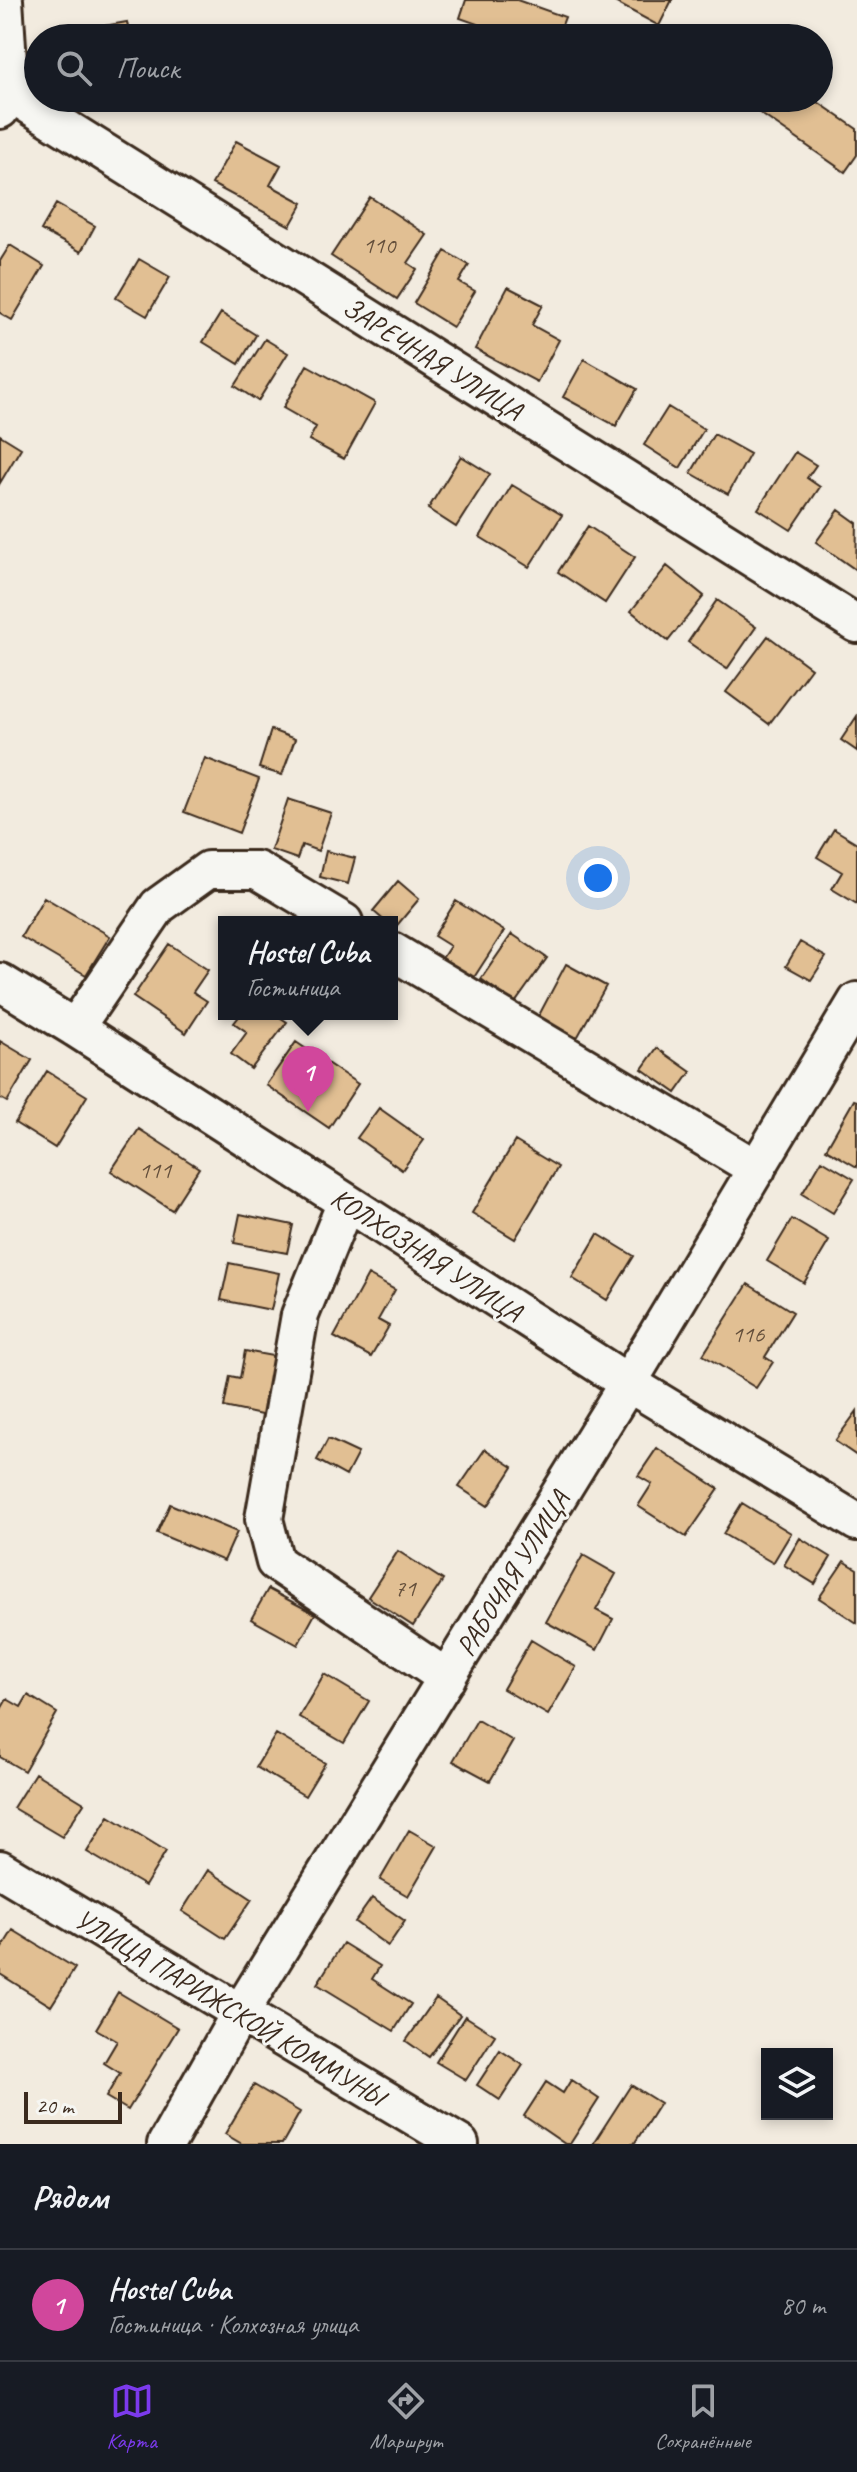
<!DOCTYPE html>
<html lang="ru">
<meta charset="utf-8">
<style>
:root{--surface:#171b24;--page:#242831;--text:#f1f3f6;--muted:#9ea1a6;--line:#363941;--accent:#7c3aed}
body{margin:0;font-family:Caveat,sans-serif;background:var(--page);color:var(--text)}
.controls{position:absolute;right:24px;bottom:24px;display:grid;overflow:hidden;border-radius:0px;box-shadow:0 4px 12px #0003}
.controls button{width:72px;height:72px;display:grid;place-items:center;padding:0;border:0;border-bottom:2px solid var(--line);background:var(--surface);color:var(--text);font:40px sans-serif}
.scale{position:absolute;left:24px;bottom:20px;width:98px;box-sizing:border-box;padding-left:8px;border:4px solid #3b2a1e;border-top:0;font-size:22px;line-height:28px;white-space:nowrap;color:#3b2a1e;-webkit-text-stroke:6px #f6f6f2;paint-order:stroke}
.you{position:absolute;left:598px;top:878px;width:28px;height:28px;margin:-20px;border:6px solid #fff;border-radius:50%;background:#1a73e8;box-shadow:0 0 0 12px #1a73e833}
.badge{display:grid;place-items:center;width:52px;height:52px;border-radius:50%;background:var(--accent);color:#fff;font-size:26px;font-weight:700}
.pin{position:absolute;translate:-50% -66px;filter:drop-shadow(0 2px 4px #0008)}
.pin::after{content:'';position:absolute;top:42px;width:28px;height:24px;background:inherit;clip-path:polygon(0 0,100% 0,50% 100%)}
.popup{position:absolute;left:218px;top:916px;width:180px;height:104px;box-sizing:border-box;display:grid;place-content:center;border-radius:0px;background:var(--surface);filter:drop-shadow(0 2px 6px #0005);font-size:26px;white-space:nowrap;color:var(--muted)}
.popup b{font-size:30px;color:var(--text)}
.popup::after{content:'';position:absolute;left:50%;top:100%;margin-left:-16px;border:16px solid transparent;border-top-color:var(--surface)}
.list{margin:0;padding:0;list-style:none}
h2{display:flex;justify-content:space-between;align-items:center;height:104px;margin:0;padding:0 32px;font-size:34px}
h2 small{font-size:26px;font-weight:400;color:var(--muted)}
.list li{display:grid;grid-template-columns:52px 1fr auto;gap:24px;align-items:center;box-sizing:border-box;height:112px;padding:0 32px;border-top:2px solid var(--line)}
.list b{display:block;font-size:30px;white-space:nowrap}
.list p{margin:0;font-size:26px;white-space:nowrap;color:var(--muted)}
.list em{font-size:26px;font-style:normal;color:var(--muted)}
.icon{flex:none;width:44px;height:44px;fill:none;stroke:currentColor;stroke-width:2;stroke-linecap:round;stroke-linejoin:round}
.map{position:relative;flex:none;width:857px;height:2144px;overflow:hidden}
.search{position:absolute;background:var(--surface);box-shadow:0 4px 12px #0003;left:24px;right:24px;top:24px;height:88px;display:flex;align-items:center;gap:20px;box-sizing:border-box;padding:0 28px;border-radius:44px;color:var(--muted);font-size:30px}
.sheet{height:216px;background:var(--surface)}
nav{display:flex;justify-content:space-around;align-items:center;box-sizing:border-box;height:112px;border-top:2px solid var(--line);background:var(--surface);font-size:22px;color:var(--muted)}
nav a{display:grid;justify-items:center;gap:4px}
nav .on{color:var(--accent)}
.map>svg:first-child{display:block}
.building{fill:#e1bf93;stroke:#3b2a1e;stroke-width:2}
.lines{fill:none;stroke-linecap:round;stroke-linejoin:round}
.street-casing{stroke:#3b2a1e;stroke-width:42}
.street{stroke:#f6f6f2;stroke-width:36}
.labels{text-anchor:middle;stroke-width:6;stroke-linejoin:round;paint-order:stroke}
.number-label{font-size:24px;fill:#644f3b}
.street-label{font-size:28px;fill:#3b2a1e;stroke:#f6f6f2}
</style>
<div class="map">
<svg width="857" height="2144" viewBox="0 0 857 2144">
<rect width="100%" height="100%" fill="#f2ebdf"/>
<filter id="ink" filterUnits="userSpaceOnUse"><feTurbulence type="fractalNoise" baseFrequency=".0125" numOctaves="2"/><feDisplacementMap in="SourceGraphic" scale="16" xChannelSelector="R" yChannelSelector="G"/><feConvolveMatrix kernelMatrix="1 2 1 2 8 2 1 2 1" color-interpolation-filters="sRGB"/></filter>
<g filter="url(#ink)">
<path class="building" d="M 466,0 L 517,0 L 565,17 L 557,38 L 517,38 L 460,18 Z
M 611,0 L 672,0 L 659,26 Z
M 127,22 L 130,38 L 82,38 L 81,30 Z
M 738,98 L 812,98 L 857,129 L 857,155 L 845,172 Z
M 236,141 L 281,165 L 270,185 L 303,203 L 290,226 L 212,184 Z
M 370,197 L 427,235 L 408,263 L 417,269 L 397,299 L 331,256 Z
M 56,204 L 95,226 L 81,252 L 41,230 Z
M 10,245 L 44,266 L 12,320 L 0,313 L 0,261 Z
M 445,251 L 469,265 L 459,282 L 475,291 L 453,327 L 414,303 Z
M 139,259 L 170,277 L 147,316 L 116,298 Z
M 508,287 L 543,305 L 532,325 L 559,340 L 537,382 L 475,349 Z
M 221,313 L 256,335 L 239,364 L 203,342 Z
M 265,339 L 288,353 L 258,401 L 235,386 Z
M 584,359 L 637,389 L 616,426 L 563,397 Z
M 307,365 L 375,403 L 344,459 L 309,440 L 316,427 L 283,408 Z
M 668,407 L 704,429 L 680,468 L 644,445 Z
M 714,434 L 750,454 L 728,494 L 691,473 Z
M 0,435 L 21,448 L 0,483 Z
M 795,452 L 816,465 L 807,478 L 820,487 L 791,530 L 758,509 Z
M 461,456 L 490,474 L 456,527 L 428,509 Z
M 512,485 L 562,515 L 529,567 L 480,537 Z
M 839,510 L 857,523 L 856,570 L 816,542 Z
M 588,526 L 635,557 L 605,603 L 558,572 Z
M 667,566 L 704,596 L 668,641 L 631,611 Z
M 717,600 L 756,627 L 727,669 L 688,642 Z
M 768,636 L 811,668 L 769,724 L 726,692 Z
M 857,716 L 857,751 L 841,740 Z
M 271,730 L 295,739 L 282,775 L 259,768 Z
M 205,758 L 259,779 L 239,833 L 184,812 Z
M 288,799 L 331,813 L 318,851 L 302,845 L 297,859 L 271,850 Z
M 834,829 L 857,843 L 857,904 L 832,889 L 842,872 L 817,857 Z
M 326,851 L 355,858 L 348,884 L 320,877 Z
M 398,881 L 419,899 L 394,929 L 392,922 L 386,922 L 373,911 Z
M 44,897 L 110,936 L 86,975 L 21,937 Z
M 456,901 L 504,931 L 473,979 L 441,960 L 450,946 L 434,936 Z
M 512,934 L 547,958 L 515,1003 L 481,979 Z
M 800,942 L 826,957 L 811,980 L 786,966 Z
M 169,944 L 208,970 L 193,992 L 207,1001 L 186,1033 L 133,997 Z
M 566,964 L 606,986 L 577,1038 L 538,1017 Z
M 241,1014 L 275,1014 L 287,1022 L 251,1069 L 231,1054 L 247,1032 L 234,1023 Z
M 0,1041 L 32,1060 L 7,1102 L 0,1098 Z
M 296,1042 L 358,1084 L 329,1128 L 266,1085 Z
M 657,1048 L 691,1072 L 676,1093 L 642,1069 Z
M 47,1071 L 87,1096 L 55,1148 L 15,1123 Z
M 854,1100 L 857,1101 L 857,1167 L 826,1149 Z
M 379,1108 L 424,1140 L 402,1170 L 357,1138 Z
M 139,1129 L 199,1168 L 172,1210 L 111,1171 Z
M 515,1141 L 558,1167 L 515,1239 L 472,1213 Z
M 822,1160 L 854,1179 L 833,1213 L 802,1194 Z
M 240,1214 L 293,1225 L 287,1253 L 234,1243 Z
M 792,1219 L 829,1241 L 804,1283 L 767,1261 Z
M 598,1234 L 634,1256 L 607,1300 L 572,1278 Z
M 229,1263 L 279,1273 L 271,1310 L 221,1300 Z
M 368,1275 L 395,1290 L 378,1320 L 389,1326 L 371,1357 L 334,1337 Z
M 748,1284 L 793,1312 L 765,1357 L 773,1362 L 756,1388 L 703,1355 Z
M 245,1351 L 278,1357 L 266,1416 L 224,1407 L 230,1376 L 240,1378 Z
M 857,1411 L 857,1456 L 835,1441 Z
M 328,1439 L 358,1453 L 346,1476 L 317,1460 Z
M 657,1448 L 719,1489 L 686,1537 L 638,1506 L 652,1484 L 638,1476 Z
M 485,1449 L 513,1467 L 488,1506 L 459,1487 Z
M 742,1503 L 791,1533 L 773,1563 L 723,1534 Z
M 170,1504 L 237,1532 L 224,1561 L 157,1533 Z
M 800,1538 L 831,1557 L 815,1584 L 784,1565 Z
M 398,1551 L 443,1580 L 413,1626 L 368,1597 Z
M 583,1555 L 616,1574 L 596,1610 L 613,1619 L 597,1650 L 546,1622 Z
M 844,1561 L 857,1569 L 857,1623 L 819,1598 Z
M 268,1589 L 315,1614 L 298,1645 L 251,1619 Z
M 531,1640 L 576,1667 L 548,1715 L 503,1689 Z
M 324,1674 L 369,1701 L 344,1743 L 299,1717 Z
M 28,1695 L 57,1713 L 24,1771 L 0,1757 L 0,1711 L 7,1699 L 21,1707 Z
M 477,1720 L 513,1741 L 490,1781 L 453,1761 Z
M 276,1734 L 325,1763 L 305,1796 L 256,1767 Z
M 35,1773 L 84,1803 L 62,1837 L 13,1808 Z
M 109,1816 L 166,1851 L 145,1886 L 87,1852 Z
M 409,1830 L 437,1846 L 408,1896 L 380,1880 Z
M 208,1870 L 252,1899 L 225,1939 L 182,1911 Z
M 372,1898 L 405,1921 L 388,1946 L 355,1922 Z
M 13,1930 L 75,1968 L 51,2006 L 0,1974 L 0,1951 Z
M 343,1943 L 380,1966 L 372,1979 L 411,2004 L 394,2031 L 317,1984 Z
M 118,1992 L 178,2028 L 128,2110 L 106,2097 L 120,2073 L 104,2063 L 117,2041 L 96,2029 Z
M 436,1998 L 460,2015 L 429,2057 L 406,2041 Z
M 465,2016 L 495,2035 L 466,2080 L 436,2062 Z
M 500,2050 L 523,2065 L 500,2100 L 477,2085 Z
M 571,2080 L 599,2099 L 570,2144 L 565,2144 L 524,2116 L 546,2082 L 563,2093 Z
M 254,2085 L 300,2112 L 282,2144 L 242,2144 L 225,2134 Z
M 631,2085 L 660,2103 L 634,2144 L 593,2144 Z"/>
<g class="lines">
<g class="street-casing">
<path id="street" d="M 10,93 L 857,624
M 0,110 L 10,93 L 4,0
M 392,951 L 757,1169
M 0,982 L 75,1028 L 628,1383 L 857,1522
M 75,1028 L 158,906 L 208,870 L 257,870 L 344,922
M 346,1202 L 300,1315 L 264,1519 L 275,1562 L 447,1678
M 0,1869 L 460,2144
M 166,2144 L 240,2013 L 628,1383 L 857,1001"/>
</g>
<use href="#street" class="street"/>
</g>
</g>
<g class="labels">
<g class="number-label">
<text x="379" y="253">110</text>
<text x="155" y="1178">111</text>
<text x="748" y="1342">116</text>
<text x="405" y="1596">71</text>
</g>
<g class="street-label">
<text transform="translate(433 358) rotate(32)" y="10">ЗАРЕЧНАЯ УЛИЦА</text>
<text transform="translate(427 1254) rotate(33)" y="10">КОЛХОЗНАЯ УЛИЦА</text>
<text transform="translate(512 1573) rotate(-58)" y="10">РАБОЧАЯ УЛИЦА</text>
<text transform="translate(230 2007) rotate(31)" y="10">УЛИЦА ПАРИЖСКОЙ КОММУНЫ</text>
</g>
</g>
</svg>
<div class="controls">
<button><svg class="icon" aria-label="layers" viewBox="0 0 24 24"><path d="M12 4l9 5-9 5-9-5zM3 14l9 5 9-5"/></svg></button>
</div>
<div class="scale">20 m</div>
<div class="you"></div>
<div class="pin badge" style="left:308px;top:1112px;background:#d1479c">1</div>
<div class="popup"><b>Hostel Cuba</b>Гостиница</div>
<div class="search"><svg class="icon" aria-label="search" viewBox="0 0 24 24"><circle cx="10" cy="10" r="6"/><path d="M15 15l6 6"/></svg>Поиск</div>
</div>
<section class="sheet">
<h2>Рядом<small></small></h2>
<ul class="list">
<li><span class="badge" style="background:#d1479c">1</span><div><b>Hostel Cuba</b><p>Гостиница · Колхозная улица</p></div><em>80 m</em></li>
</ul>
</section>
<nav>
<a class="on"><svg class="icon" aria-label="map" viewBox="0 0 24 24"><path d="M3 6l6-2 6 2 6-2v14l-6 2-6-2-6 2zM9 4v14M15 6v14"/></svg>Карта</a>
<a><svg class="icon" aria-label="directions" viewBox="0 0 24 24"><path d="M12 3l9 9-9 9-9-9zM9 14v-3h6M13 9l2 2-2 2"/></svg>Маршрут</a>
<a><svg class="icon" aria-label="saved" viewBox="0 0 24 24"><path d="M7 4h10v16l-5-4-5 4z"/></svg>Сохранённые</a>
</nav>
